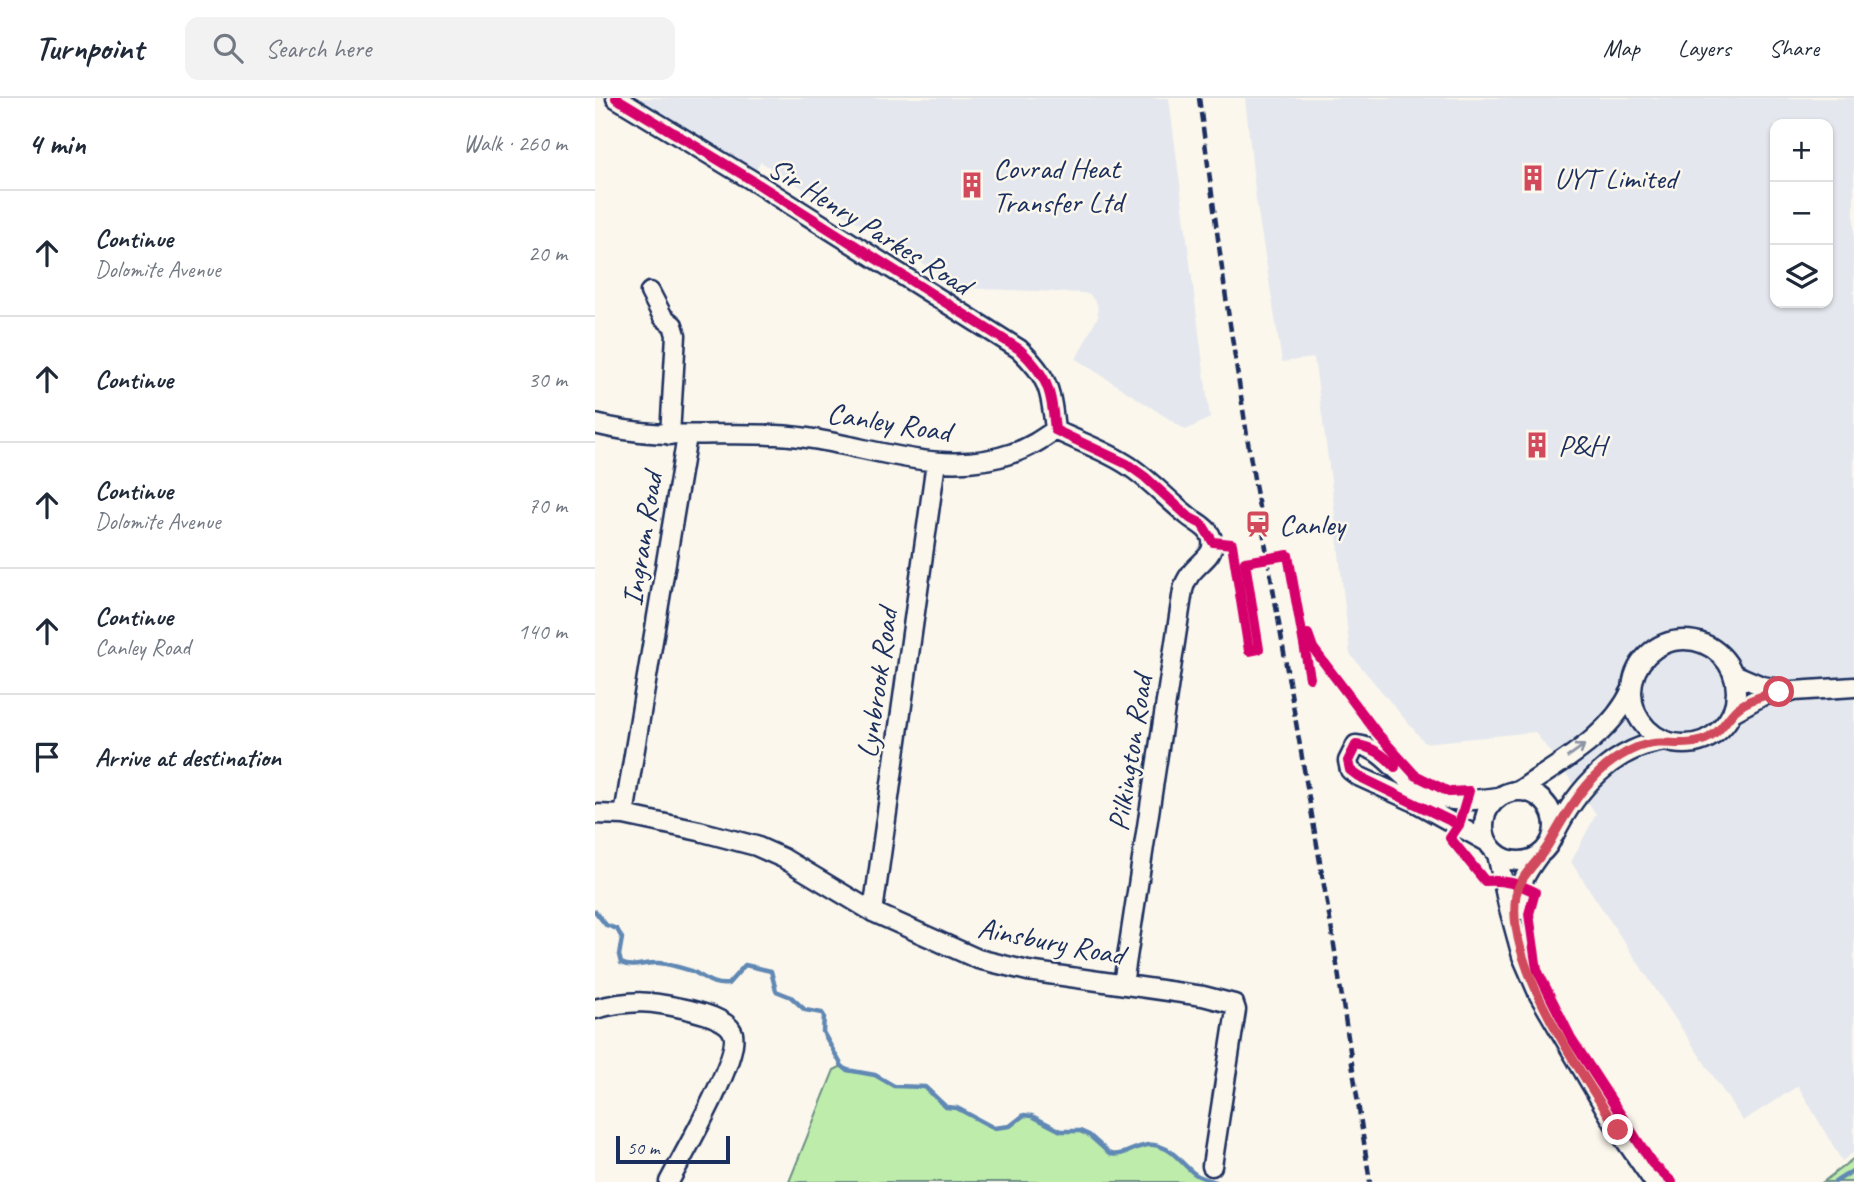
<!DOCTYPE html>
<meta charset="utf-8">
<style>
:root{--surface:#fff;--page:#f2f2f3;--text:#1f2937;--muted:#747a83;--line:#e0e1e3}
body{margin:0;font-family:Caveat,sans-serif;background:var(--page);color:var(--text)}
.controls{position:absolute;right:21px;top:21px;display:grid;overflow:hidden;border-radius:14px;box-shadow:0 2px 5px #0004}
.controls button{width:63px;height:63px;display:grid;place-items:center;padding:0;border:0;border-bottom:2px solid var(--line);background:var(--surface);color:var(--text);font:35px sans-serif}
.scale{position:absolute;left:21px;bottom:18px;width:114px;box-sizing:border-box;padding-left:7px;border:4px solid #1b2f5e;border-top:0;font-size:19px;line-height:24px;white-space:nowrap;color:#1b2f5e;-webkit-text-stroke:5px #fbf7ec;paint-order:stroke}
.stop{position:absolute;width:21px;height:21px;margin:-16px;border:5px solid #d1495b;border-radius:50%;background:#fff}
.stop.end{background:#d1495b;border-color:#fff;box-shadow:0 2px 7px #0008}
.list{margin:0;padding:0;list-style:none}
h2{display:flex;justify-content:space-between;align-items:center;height:91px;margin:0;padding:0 28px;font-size:30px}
h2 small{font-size:23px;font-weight:400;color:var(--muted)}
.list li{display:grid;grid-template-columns:46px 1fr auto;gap:21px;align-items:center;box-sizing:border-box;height:126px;padding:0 28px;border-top:2px solid var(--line)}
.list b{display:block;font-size:26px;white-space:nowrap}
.list p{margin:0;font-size:23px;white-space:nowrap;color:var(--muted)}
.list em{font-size:23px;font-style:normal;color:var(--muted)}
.icon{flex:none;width:38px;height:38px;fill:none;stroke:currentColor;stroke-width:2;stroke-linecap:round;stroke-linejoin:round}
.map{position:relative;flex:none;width:1259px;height:1084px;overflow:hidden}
header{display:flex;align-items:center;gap:42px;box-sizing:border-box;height:98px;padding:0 35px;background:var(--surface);border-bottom:2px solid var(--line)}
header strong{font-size:33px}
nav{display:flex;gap:38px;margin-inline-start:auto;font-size:24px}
.search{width:490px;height:63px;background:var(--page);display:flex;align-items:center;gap:18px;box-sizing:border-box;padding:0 24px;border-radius:14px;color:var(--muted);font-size:26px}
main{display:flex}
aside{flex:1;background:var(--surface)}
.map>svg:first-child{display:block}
.built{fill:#e4e8ee;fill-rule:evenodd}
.green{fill:#beecaa;stroke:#6c8e84;stroke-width:2}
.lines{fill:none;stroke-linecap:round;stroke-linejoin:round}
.stream{stroke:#6188b4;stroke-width:4.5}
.minor-casing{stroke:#1b2f5e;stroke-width:23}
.minor{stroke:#fbf7ec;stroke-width:18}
.rail{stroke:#1b2f5e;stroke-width:4.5;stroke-dasharray:10 5;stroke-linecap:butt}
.cycleway-casing{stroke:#fbf7ec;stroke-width:15}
.cycleway{stroke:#d6006c;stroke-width:10}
.oneway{stroke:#8b93a5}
.route{stroke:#d1495b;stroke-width:9}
.labels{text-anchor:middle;stroke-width:5;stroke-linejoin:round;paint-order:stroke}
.poi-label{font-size:30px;fill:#1b2f5e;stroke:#fbf7ec;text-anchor:start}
.street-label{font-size:30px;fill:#1b2f5e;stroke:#fbf7ec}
</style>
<header>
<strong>Turnpoint</strong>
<div class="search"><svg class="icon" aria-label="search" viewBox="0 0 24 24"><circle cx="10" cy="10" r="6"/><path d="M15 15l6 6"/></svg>Search here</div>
<nav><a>Map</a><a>Layers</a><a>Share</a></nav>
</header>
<main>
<aside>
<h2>4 min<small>Walk · 260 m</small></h2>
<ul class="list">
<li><svg class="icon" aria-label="ahead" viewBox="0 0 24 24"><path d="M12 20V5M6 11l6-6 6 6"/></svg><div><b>Continue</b><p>Dolomite Avenue</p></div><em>20 m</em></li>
<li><svg class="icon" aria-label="ahead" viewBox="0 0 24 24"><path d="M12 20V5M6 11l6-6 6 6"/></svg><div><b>Continue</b></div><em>30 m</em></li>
<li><svg class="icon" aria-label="ahead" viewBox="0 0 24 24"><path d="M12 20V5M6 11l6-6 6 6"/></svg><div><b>Continue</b><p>Dolomite Avenue</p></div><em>70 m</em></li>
<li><svg class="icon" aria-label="ahead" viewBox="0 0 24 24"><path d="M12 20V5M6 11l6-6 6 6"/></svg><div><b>Continue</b><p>Canley Road</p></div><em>140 m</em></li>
<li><svg class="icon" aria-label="arrive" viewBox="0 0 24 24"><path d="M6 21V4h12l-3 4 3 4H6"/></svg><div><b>Arrive at destination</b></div></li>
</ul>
</aside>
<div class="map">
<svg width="1259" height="1084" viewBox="0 0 1259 1084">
<rect width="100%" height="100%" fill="#fbf7ec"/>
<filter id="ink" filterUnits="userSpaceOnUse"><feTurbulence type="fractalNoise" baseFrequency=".0143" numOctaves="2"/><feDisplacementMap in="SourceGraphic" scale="14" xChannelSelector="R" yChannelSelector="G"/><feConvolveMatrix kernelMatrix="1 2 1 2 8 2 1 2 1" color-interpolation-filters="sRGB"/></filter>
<g filter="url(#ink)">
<path class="built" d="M 21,0 L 574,0 L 615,320 L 591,332 L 481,261 L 503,218 L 502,206 L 495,197 L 488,195 L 367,190 L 166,64 L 155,81 Z
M 650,0 L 1259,0 L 1259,1054 L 1247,1063 L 1203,988 L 1148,1023 L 976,764 L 1001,716 L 940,634 L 830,645 L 755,556 L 736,383 L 719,260 L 687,264 L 661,102 ZM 1180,26 L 1233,26 L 1233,205 L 1180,205 Z"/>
<path class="green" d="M 247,968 L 252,972 L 280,977 L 300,988 L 330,989 L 351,1009 L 362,1010 L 399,1030 L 415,1028 L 429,1017 L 437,1018 L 466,1033 L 485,1033 L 494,1037 L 515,1056 C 531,1059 543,1045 559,1047 C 579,1050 585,1065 600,1076 C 606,1080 614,1082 621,1084 L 194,1084 L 239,972 Z
M 1259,1060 L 1259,1084 L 1228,1084 Z"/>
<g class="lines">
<path class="stream" d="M 0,813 L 11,827 L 22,831 L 27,840 L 24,857 L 26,865 C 38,871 50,864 64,865 C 74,866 87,870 97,873 C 110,879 117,888 133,886 L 150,867 L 176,873 L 181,893 L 196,899 L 210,912 L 227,915 L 229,918 L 228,934 L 247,968 L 252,972 L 280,977 L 299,988 L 330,989 L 351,1009 L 362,1010 L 399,1030 L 415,1028 L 429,1017 L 437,1018 L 466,1033 L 485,1033 L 494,1037 L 515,1056 C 531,1059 543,1045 559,1047 C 579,1050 585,1065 600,1076 C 606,1080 614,1082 621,1084
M 1240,1084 L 1259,1072"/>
<g class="minor-casing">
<path id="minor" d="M 21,0 L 155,81 L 424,251 C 454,279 456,293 460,332
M 55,194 L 68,219 L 78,227 L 81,237 L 75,337
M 0,326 C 63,342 118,334 181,337 C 260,340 339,383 418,355 C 434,350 447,341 460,332
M 460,332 C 485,344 512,353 534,368 C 555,382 572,401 592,417 C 602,426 620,431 617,449 C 616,462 593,469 588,492 L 528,886
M1037 594a52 52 0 1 1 104 0a52 52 0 1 1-104 0Z
M 1139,576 L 1167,588 L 1185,591
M 1138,614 L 1167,598 L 1184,594 L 1259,589
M 925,692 C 966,664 1016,638 1037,591
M889 728a35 35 0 1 1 70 0a35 35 0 1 1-70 0Z
M 0,716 L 29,717 L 104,733 L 161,748 L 188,760 L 278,814 L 383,861 L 433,873 L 608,898 L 639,906 L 641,912 L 617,1068
M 29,717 L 92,338
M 959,737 C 981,692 1019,648 1072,643
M 892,744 L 818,703 L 763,678 L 755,672 L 753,663 L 761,647 C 780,649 789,660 802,672 C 837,705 858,706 903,699
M 902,756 L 913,807 L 927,858 L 944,897 L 1023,1032 L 1059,1084
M 278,814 L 341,364
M 921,814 C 922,790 930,776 944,757
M 0,911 C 39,901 56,903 95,912 C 107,915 131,921 137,933 C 149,954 86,1060 74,1084"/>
</g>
<use href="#minor" class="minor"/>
<path class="rail" d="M 604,0 L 631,200 L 655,357 L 737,834 L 775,1084"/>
<g class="cycleway-casing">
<path id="cycleway" d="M 21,0 L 155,81 L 424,251 C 454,279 456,293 460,332 L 532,366 L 550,379 L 595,420 L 607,426 L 618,444 L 637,446 L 654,553 L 664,551 L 650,464 L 693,457 L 715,580
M 713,536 L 718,550 L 782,635 L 820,677 L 854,694 L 874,693 L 864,727 L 855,740 L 890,783 C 909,782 922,785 940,794 L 934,816 L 942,872 L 976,940 L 1057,1065 L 1077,1084
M 800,669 C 789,657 778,649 761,647 L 753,663 L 755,672 L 763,678 L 864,727"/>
</g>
<use href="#cycleway" class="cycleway"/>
</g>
<defs><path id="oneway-shaft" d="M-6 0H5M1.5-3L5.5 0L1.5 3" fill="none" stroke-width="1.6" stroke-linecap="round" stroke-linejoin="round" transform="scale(1.75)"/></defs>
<use class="oneway" href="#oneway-shaft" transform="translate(981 653) rotate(-36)"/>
</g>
<g class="lines" filter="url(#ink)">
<path class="route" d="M 1023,1032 C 987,974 909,866 921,797 C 926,775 945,763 955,744 C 976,706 1000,666 1043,649 C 1065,640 1085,650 1106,643 C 1122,638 1127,628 1137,616 C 1147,603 1169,597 1184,594"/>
</g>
<defs>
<g id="building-bare" transform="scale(2.1)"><path d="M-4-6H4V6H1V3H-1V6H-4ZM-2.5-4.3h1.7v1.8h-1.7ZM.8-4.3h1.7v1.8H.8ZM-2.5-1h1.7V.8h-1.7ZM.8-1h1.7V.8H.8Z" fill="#d1495b" stroke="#fbf7ec" stroke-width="2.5" paint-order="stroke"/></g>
<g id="station-bare" transform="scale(2.1)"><path d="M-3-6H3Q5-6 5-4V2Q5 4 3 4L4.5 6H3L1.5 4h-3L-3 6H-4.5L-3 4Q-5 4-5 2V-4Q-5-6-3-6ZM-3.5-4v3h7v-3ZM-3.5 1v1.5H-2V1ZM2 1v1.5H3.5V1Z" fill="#d1495b" stroke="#fbf7ec" stroke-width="2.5" paint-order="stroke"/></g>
</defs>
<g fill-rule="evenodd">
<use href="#building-bare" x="938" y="80"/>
<use href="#building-bare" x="377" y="87"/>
<use href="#building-bare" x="942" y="347"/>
<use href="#station-bare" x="663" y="426"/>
</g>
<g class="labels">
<g class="poi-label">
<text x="398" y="80">Covrad Heat<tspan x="398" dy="34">Transfer Ltd</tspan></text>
<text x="959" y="90">UYT Limited</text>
<text x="963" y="357">P&amp;H</text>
<text x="684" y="436">Canley</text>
</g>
<g class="street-label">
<text transform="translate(275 128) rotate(32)" y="10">Sir Henry Parkes Road</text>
<text transform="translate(294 324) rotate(9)" y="10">Canley Road</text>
<text transform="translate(47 441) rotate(-81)" y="10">Ingram Road</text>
<text transform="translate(282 585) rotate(-82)" y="10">Lynbrook Road</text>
<text transform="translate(535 655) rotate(-81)" y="10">Pilkington Road</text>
<text transform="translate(456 843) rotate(11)" y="10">Ainsbury Road</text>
</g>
</g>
</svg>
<div class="controls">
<button>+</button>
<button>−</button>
<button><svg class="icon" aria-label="layers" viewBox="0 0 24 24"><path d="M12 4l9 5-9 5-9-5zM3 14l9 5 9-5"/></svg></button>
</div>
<div class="scale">50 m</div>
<div class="stop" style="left:1184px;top:594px"></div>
<div class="stop end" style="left:1023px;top:1032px"></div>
</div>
</main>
